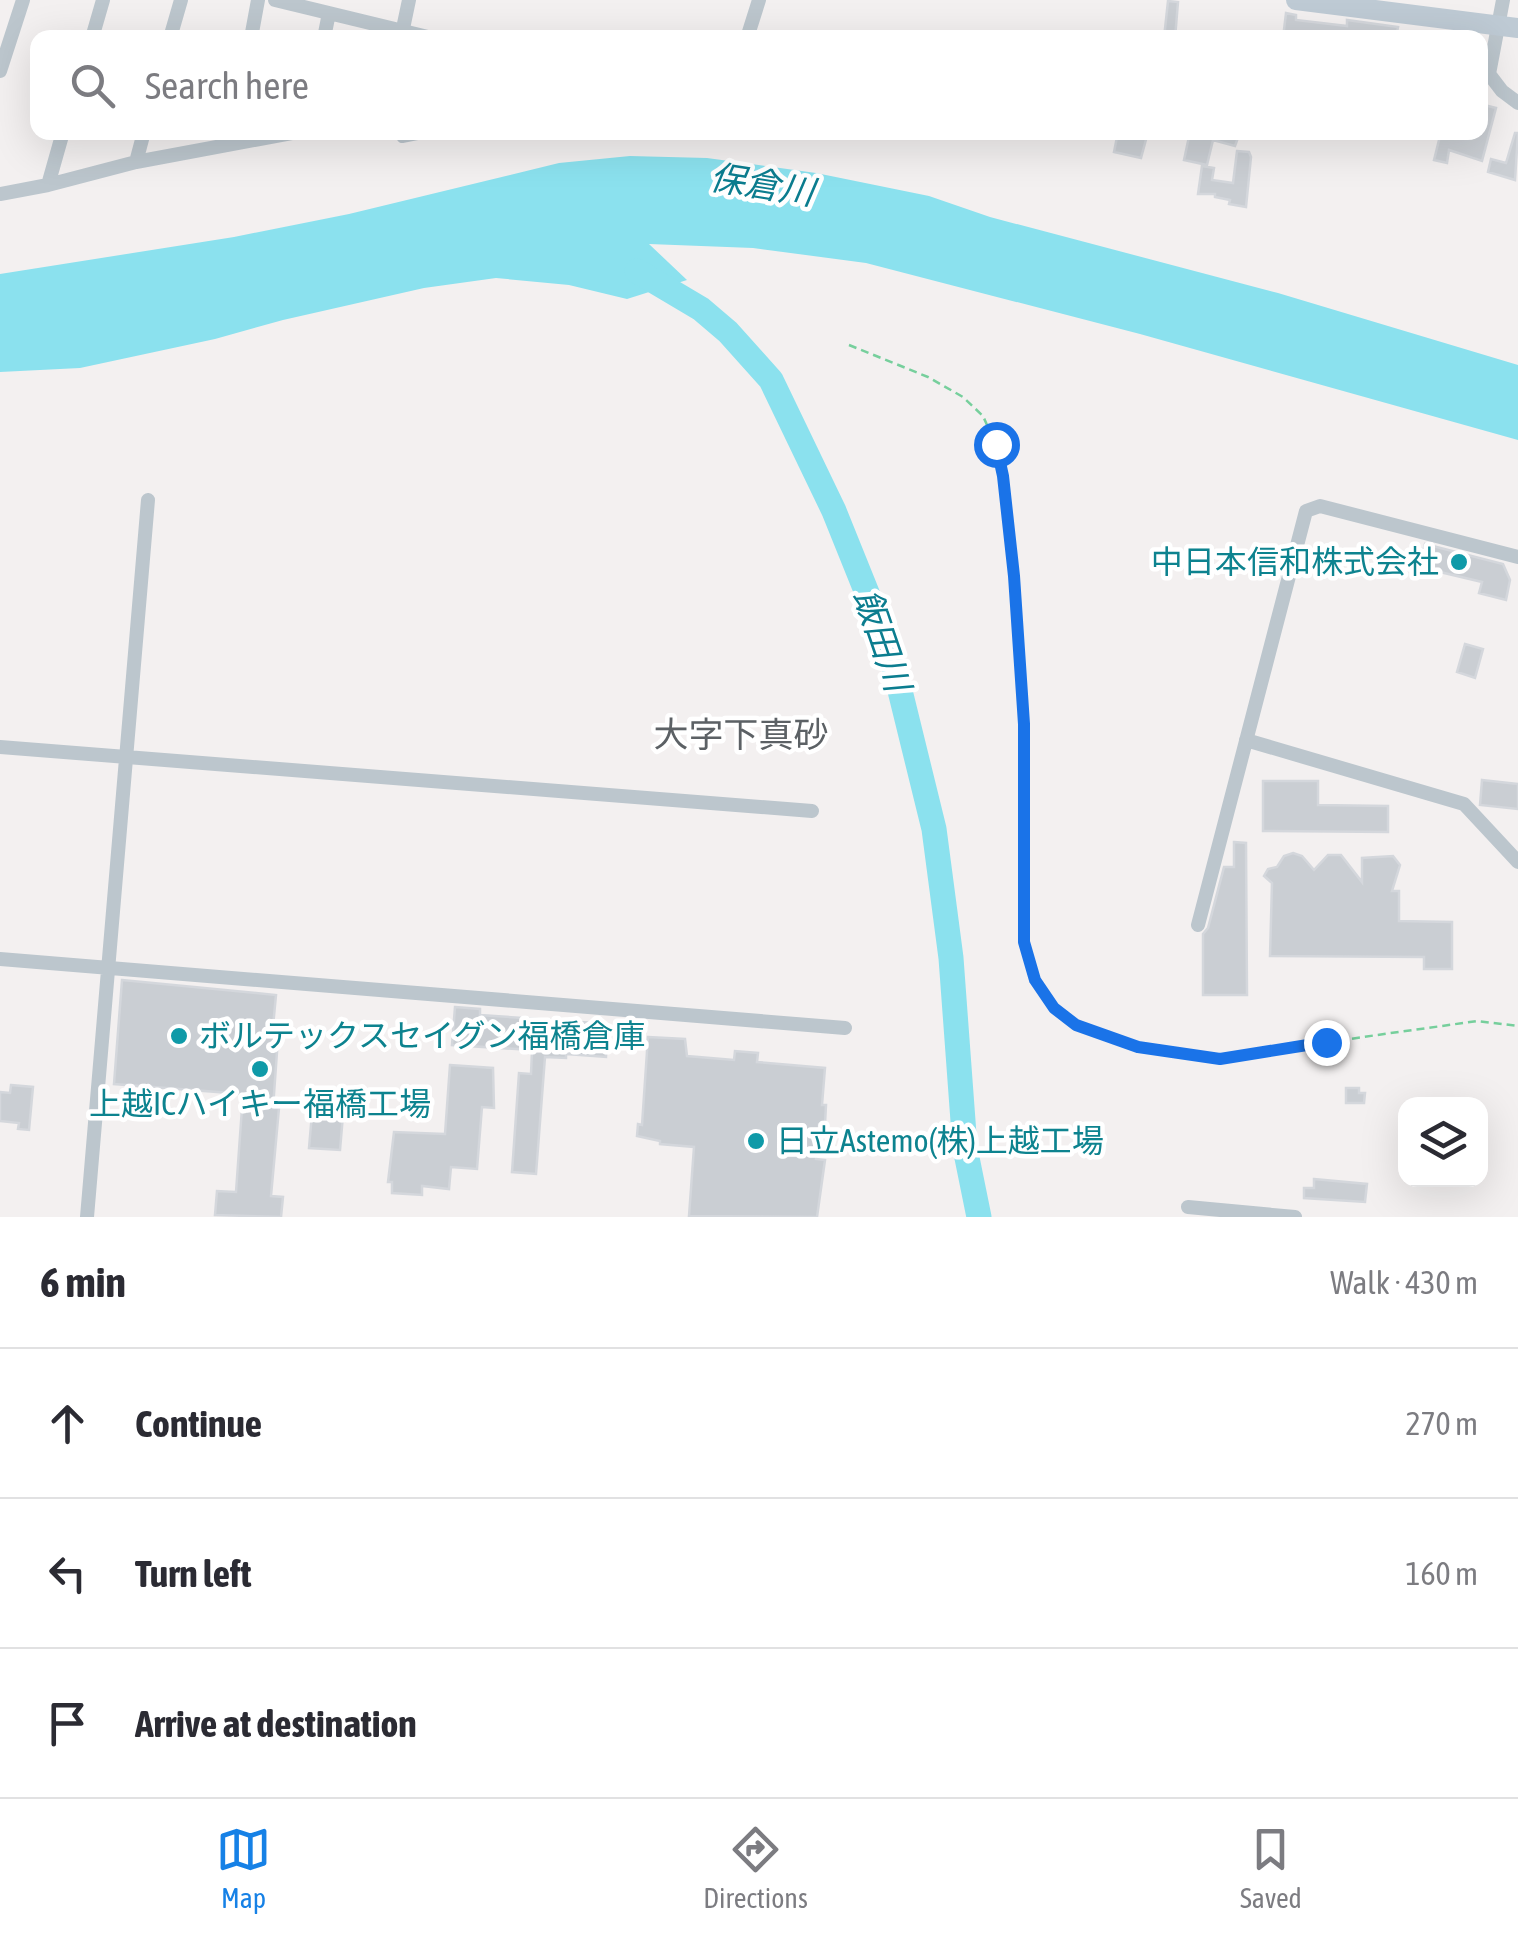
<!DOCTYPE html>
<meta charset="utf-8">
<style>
:root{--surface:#fff;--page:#f2f2f3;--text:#2b2b33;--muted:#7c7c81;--line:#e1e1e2;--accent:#1681e6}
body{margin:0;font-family:"Asap Condensed","Noto Sans JP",sans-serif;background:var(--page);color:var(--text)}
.controls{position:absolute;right:30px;bottom:30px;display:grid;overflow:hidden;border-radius:20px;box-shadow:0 10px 40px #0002}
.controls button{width:90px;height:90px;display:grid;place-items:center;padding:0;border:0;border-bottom:2px solid var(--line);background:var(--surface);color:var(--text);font:50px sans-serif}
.stop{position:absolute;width:30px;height:30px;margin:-22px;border:8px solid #1a73e8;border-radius:50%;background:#fff}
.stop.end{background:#1a73e8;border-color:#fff;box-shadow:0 2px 10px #0008}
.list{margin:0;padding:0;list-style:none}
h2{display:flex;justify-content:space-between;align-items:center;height:130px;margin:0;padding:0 40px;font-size:42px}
h2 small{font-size:32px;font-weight:400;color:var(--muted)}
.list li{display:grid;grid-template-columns:65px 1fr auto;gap:30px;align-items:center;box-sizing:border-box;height:150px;padding:0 40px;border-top:2px solid var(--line)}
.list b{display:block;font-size:38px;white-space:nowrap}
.list em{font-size:32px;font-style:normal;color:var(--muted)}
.icon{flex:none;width:55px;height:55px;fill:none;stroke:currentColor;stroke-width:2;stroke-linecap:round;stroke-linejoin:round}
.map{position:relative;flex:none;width:1518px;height:1217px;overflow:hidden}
.search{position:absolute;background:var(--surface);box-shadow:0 10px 40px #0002;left:30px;right:30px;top:30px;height:110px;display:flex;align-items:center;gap:25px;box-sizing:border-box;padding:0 35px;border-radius:20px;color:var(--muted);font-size:38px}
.sheet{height:580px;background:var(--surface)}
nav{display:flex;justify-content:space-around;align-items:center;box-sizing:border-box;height:140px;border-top:2px solid var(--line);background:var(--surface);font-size:28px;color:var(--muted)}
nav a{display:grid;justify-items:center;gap:5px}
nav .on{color:var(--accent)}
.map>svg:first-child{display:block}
.water{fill:#8be1ee}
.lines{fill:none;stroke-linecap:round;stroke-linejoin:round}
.river{stroke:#8be1ee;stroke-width:25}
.building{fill:#caced3;stroke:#d4d7dc;stroke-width:2.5}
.path{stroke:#76cf9c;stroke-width:2.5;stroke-dasharray:8 5;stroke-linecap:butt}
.street{stroke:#bcc6cd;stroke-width:14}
.secondary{stroke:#becad4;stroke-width:20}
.route{stroke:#1a73e8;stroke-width:12}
.culture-dot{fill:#0f9aa8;stroke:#fff;stroke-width:4}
.labels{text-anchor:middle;stroke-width:9;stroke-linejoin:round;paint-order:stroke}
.culture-label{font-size:32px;fill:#0d838f;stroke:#fff;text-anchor:start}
.water-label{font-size:35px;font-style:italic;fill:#0b7d8f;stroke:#fff}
.neighbourhood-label{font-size:35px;fill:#5c6165;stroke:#fff}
</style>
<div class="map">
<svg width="1518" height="1217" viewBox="0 0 1518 1217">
<rect width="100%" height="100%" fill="#f3f0f0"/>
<path class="water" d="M 630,156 L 707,158 L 816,173 L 929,196 L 990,217 L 1278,293 L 1518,365 L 1518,440 L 1140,334 L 866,263 L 753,248 L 649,244 L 687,280 L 627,299 L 569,285 L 496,278 L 424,288 L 283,320 L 215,339 L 80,368 L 0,372 L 0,274 L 234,237 L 349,214 L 559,163 Z"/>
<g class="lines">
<path class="river" d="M 637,271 L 701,309 L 728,332 L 771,380 L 834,511 L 890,650 L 934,829 L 951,958 L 965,1148 L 979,1217"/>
</g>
<path class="building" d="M 1168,1 L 1178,2 L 1175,38 L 1164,38 Z
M 1286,13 L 1296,15 L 1296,20 L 1347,26 L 1347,20 L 1398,27 L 1396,38 L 1283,38 Z
M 1480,104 L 1496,108 L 1482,161 L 1449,150 L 1447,163 L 1434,160 L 1441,132 L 1480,132 Z
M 1118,132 L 1148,132 L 1141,158 L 1114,152 Z
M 1190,132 L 1231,132 L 1239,135 L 1235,146 L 1213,140 L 1207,165 L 1184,160 Z
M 1515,133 L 1518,133 L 1515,180 L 1488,172 L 1491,159 L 1506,163 Z
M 1237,151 L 1249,152 L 1251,157 L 1246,207 L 1229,204 L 1230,200 L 1215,197 L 1215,194 L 1198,194 L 1202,166 L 1214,168 L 1212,180 L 1233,183 Z
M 1425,544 L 1503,564 L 1510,580 L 1506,600 L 1479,593 L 1482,582 L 1419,567 Z
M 1465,644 L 1483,649 L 1475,678 L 1457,672 Z
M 1482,780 L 1518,784 L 1518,809 L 1480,805 Z
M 1263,781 L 1318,781 L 1318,805 L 1388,806 L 1388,832 L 1263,831 Z
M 1234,842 L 1246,843 L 1247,995 L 1203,995 L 1203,934 L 1208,928 L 1224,867 L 1234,867 Z
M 1293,853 L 1302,856 L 1314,870 L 1328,855 L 1341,855 L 1362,882 L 1362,858 L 1393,856 L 1400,865 L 1392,891 L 1399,891 L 1399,921 L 1452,922 L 1452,969 L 1424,969 L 1424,957 L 1270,956 L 1272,883 L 1264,876 L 1268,869 L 1277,867 L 1284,856 Z
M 122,980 L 276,995 L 272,1037 L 278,1038 L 273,1108 L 279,1108 L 271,1196 L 283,1197 L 281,1217 L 215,1215 L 217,1191 L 236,1192 L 243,1094 L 114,1084 Z
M 455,1007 L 480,1009 L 480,1015 L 608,1024 L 606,1057 L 566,1054 L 566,1058 L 545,1057 L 536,1174 L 512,1172 L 519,1073 L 531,1074 L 532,1050 L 452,1045 Z
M 648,1037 L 685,1039 L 687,1056 L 734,1060 L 735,1051 L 758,1053 L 757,1062 L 825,1068 L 822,1105 L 826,1105 L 825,1124 L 819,1124 L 816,1159 L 825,1160 L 817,1217 L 689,1216 L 694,1147 L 660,1144 L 660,1141 L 637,1136 L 638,1124 L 642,1125 Z
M 450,1065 L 493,1068 L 494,1108 L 482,1107 L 477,1169 L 451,1167 L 449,1189 L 422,1186 L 422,1195 L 392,1193 L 392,1182 L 388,1182 L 394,1132 L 445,1134 Z
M 11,1085 L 33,1087 L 29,1130 L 18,1129 L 19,1123 L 0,1121 L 0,1092 L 10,1093 Z
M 1346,1088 L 1359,1088 L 1359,1093 L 1365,1093 L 1364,1103 L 1346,1103 Z
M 314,1090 L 345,1092 L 340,1150 L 309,1148 Z
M 1314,1179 L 1367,1184 L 1365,1202 L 1304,1198 L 1304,1188 L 1314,1188 Z"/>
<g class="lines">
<path class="path" d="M 849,345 L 928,377 L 963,397 L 983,416 L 996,445 L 1009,517 L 1024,725 L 1024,942 C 1034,1014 1095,1040 1160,1051 C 1180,1054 1201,1059 1221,1058 C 1251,1057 1282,1049 1311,1045 C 1366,1036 1422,1029 1477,1021 L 1518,1026"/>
<path class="street" d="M 275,0 L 432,38
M 1503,0 L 1489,74 L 1502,91 L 1518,103
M 92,38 L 103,0
M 170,38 L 181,0
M 251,38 L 258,0
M 324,38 L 329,13
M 401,38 L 409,0
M 747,38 L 759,0
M 0,71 L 23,0
M 401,132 L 403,136 L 423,132
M 136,162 L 144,132
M 48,185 L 63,132
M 0,194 L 48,185 L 136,162 L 297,132
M 1246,740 L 1464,804 L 1518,862
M 0,747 L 812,811
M 1198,925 L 1306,511 L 1320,506 L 1518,557
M 0,959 L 845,1028
M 1188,1207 L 1295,1217
M 87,1217 L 148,500"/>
<path class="secondary" d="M 1296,0 L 1518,28"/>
</g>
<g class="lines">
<path class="route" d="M 996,444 L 1003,476 L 1014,576 L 1024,724 L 1024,942 L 1035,980 L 1054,1008 L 1076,1025 L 1138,1047 L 1220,1059 L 1326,1042"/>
</g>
<g class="culture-dot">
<circle cx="1459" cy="562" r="10"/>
<circle cx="179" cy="1036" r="10"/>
<circle cx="260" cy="1069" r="10"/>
<circle cx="756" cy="1141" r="10"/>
</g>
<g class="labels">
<g class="culture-label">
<text x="1439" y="573" text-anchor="end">中日本信和株式会社</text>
<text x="199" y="1047">ボルテックスセイグン福橋倉庫</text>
<text x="260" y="1115" text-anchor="middle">上越ICハイキー福橋工場</text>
<text x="776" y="1152">日立Astemo(株)上越工場</text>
</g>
<g class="water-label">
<text transform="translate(762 185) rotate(9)" y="12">保倉川</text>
<text transform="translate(882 640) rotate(71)" y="12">飯田川</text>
</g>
<g class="neighbourhood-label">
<text x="741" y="747">大字下真砂</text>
</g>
</g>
</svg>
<div class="controls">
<button><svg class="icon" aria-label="layers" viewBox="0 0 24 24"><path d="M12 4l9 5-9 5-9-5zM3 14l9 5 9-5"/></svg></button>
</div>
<div class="stop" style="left:996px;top:444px"></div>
<div class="stop end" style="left:1326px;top:1042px"></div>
<div class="search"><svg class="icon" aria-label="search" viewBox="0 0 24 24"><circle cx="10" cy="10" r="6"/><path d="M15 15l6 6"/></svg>Search here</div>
</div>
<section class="sheet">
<h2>6 min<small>Walk · 430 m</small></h2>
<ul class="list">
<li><svg class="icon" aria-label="ahead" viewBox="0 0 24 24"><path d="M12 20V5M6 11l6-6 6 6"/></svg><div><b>Continue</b></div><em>270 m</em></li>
<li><svg class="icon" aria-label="left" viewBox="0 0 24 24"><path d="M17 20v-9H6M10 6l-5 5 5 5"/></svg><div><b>Turn left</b></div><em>160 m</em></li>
<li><svg class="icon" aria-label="arrive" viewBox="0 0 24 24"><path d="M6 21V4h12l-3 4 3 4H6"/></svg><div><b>Arrive at destination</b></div></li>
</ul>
</section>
<nav>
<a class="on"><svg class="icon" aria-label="map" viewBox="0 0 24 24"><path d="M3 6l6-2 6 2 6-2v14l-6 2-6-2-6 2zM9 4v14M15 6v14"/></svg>Map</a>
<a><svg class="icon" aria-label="directions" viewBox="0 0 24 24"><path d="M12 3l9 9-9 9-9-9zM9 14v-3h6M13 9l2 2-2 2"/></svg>Directions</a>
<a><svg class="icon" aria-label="saved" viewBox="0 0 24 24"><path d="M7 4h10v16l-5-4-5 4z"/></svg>Saved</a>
</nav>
